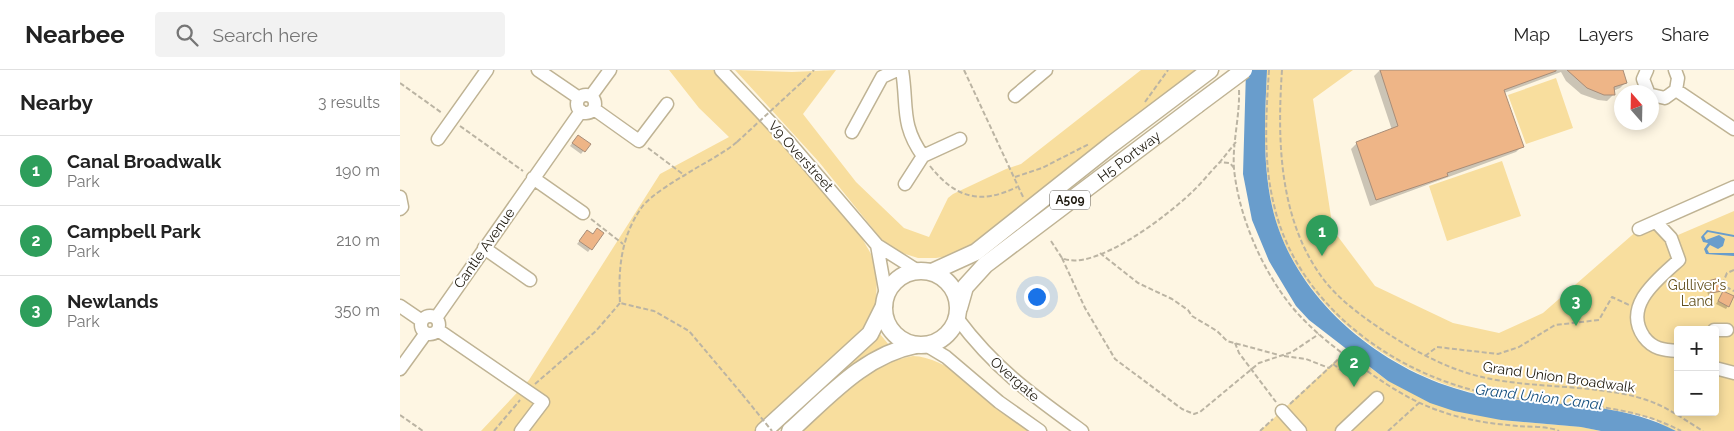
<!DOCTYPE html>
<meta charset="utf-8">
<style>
:root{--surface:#fff;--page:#f2f2f2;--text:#222;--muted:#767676;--line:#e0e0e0;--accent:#d93025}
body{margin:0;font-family:Raleway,sans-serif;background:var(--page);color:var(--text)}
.controls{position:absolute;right:15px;bottom:15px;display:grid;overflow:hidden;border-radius:5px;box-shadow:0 2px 12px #0003}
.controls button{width:45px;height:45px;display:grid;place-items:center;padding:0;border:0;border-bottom:1px solid var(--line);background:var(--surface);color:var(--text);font:25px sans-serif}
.compass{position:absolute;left:1214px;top:15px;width:45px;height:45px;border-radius:50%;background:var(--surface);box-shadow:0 2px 12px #0003;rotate:340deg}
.you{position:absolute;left:636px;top:226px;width:18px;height:18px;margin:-12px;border:4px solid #fff;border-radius:50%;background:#1a73e8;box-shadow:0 0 0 8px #1a73e833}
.badge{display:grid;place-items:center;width:32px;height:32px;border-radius:50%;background:var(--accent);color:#fff;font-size:16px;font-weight:700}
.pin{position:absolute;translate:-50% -41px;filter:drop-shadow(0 1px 2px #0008)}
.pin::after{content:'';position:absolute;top:26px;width:18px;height:15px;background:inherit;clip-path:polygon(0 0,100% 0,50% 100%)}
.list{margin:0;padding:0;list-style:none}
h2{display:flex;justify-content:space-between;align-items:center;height:65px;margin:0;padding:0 20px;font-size:21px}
h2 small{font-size:16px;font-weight:400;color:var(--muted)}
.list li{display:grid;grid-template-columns:32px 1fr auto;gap:15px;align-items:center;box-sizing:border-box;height:70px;padding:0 20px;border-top:1px solid var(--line)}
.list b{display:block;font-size:19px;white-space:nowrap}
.list p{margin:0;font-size:16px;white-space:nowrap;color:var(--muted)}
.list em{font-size:16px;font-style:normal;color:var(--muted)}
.icon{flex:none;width:28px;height:28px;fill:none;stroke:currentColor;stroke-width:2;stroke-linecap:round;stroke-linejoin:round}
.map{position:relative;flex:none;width:1334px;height:361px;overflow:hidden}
header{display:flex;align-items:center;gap:30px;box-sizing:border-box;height:70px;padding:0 25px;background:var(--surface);border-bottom:1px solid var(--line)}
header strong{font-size:24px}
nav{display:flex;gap:28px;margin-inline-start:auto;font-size:18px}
.search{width:350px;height:45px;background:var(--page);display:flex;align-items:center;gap:12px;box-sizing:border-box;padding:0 18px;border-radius:5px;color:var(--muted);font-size:19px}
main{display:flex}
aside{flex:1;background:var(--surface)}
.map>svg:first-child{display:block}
.green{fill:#f8de9e;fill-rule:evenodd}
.water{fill:#699dcc}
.shadow{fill:#0003}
.building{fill:#eeb587;stroke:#a88d78}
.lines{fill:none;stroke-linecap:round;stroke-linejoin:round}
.minor-casing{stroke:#bfb394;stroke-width:15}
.major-casing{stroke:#bfb394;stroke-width:19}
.path{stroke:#bbb4a3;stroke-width:2;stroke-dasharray:5 2.5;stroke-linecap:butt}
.minor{stroke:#fff;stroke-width:12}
.major{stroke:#fff;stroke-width:16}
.major-bridge-casing{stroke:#bfb394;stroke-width:19;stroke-linecap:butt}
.path-bridge{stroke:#bbb4a3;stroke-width:2;stroke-dasharray:5 2.5;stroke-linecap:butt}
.major-bridge{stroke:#fff;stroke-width:16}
.labels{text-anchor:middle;stroke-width:4;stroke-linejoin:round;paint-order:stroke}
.shield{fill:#fff;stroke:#625f57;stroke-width:1}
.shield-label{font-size:12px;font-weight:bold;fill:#1f1a0f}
.street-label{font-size:14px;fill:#1f1a0f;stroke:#fff}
.park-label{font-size:14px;fill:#63501e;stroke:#fff}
.water-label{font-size:15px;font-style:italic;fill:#17517f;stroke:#fff}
</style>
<header>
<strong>Nearbee</strong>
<div class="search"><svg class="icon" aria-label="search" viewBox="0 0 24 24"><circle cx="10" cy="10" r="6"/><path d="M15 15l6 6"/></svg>Search here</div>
<nav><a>Map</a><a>Layers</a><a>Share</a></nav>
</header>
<main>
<aside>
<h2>Nearby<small>3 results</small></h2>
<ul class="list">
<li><span class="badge" style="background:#2e9e5b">1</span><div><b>Canal Broadwalk</b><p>Park</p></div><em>190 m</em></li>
<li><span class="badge" style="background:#2e9e5b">2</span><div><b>Campbell Park</b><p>Park</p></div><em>210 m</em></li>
<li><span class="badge" style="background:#2e9e5b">3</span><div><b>Newlands</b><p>Park</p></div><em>350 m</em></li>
</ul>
</aside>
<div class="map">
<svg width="1334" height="361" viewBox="0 0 1334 361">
<rect width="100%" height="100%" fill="#fef6e3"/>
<path class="green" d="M 269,0 L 315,0 L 363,50 L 455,156 L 471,184 L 477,206 L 476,233 L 451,283 L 364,361 L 81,361 L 129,310 L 260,104 L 329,67 L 299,38 Z
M 335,0 L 392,2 L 436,0 L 403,44 L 456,112 L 504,158 L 529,167 L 548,128 L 553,124 L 606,99 L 621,94 L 741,0 L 795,0 L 783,10 L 765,33 L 576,182 L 536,188 L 518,188 L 499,182 L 482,170 L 419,92 Z
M 867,0 L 953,0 L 913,29 L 933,160 L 975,216 L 1053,253 L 1099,263 L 1143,243 L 1239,159 L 1256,152 L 1271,168 L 1334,141 L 1334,361 C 1316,361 1295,361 1277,361 C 1269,360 1261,353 1254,350 C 1235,343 1214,340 1195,338 C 1150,333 1104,332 1060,319 C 978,296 890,223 872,135 C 862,90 865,46 867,0 ZM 1278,260 L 1315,260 L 1315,342 L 1278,342 Z
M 1156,8 L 1173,58 L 1126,74 L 1108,25 Z
M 1102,91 L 1121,146 L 1047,171 L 1029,116 Z
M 480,264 L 489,275 L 469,285 L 378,361 L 369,361 L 465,280 Z
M 947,280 L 988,311 L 1101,350 L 1182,357 L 1201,361 L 860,361 Z
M 513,286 C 551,287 601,337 632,361 L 402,361 C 435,332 468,293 513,286 Z"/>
<path class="water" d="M 846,0 L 867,0 C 865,46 862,91 872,136 C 894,235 995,312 1092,327 C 1153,336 1220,331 1276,361 L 1201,361 L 1181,357 L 1101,350 L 1054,341 L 1030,333 L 988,311 L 909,250 L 896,236 L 869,191 L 852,150 L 843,104 Z
M 1307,160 L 1334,165 L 1334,167 L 1308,162 L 1304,166 L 1306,170 L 1319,165 L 1325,169 L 1323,176 L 1318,179 L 1310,175 L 1307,179 L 1309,183 L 1334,183 L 1334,186 L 1306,184 L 1304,179 L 1308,173 L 1303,172 L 1301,167 Z"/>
<path class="shadow" d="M 980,0 L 1221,0 L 1226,12 L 1220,18 L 1213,21 L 1213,25 L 1207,31 L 1198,30 L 1181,24 L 1166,11 L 1161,2 L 1104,23 L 1122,76 L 1116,82 L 970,136 L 951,79 L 957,73 L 992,60 L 974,6 Z
M 175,69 L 189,74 L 181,84 L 170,76 Z
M 202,163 L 188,182 L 177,174 L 184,165 Z
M 1309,212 L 1321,220 L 1308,225 L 1306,215 Z
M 1323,222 L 1328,236 L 1326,239 L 1316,234 Z"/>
<path class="building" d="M 980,0 L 1156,0 L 1156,1 L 1104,20 L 1124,77 L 1047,103 L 1048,106 L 976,130 L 956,72 L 998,56 Z
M 1167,0 L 1223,0 L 1227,13 L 1214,17 L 1215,25 L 1204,25 L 1187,18 Z
M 178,65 L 191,74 L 185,82 L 172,73 Z
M 197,158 L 204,163 L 192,180 L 179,171 L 187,160 L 193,164 Z
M 1319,208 L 1322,221 L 1311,223 L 1308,211 Z
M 1323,221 L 1334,226 L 1329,237 L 1318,231 Z"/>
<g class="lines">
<g class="minor-casing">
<path id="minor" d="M 138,0 L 179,28
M 321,0 L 388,71 L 477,175 L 518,201
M 502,0 C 508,36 500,54 523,86
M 1247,0 L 1243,9 L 1248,22
M 1276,20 L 1334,59
M 1252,25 L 1265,28 L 1276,20 L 1278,8 L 1275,0
M177 34a9 9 0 1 1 18 0a9 9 0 1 1-18 0Z
M 191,26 L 210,0
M 615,26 L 646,0
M 194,39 L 239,71 L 267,34
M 452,62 L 482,7 L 497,0
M 38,69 L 87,0
M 133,108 L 183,143
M 505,114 L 523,86 L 560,69
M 0,127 L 2,137 L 0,139
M 1256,152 L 1271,168 L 1279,190 C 1258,209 1222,236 1244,267 C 1253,279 1263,280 1278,281
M 1239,159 L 1334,117
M 477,175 L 486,225
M 84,178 L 130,210
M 0,236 L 22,251
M21 255a9 9 0 1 1 18 0a9 9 0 1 1-18 0Z
M 36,248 L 181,41
M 557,248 C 595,299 632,325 682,361
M 38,260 L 143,332 L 121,361
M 1314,260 L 1327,260
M 526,275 L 546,287 L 599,332 L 640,361
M 1315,298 L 1334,303
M 0,299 L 26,263
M 882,341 L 900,361
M 942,361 L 977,328"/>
</g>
<g class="major-casing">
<g id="major">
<circle cx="521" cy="238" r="37"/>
<path d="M 532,202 L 576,182 L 712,74 L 810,0"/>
<path id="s1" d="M 559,238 L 565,217 L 585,195 L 797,35"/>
<path d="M 364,361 L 470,264 L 484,236"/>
<path d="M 390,361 C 428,327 464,285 516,275"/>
</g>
</g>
<path class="path" d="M 564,0 L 624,129
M 869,0 C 866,45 863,91 874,135 C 897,235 994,305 1090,324 C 1154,337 1221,329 1281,361
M 882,0 C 877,71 879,151 924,210 C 941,232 967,250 990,265 C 1020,284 1048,299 1082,307 C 1136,320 1209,313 1257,334 C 1273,341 1288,352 1303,361
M 402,12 L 414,0
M 0,13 L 42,43
M 839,20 C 840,46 832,74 834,99 C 839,147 862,200 892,237 C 913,262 941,283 967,301 C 990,317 1013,332 1040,341 C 1065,350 1092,354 1118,356 C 1131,357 1147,356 1159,361
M 745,32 L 768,0
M 60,56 L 123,101
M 337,72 C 320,86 303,93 285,105 C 274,111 249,127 242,137 C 221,166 218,199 220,233 L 254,241 L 289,261 L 342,324
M 248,78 L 284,105
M 530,96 C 555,128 581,135 617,117
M 834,98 L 830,93 L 820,92 L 836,72
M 615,107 L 642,98 L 689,74
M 191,149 L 223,174
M 651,171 L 662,188 C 694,203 768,145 791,123 C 801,114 810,102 820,92
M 700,183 L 738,213 L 772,229 L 788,240 L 792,246 L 817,261 L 827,271 L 879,285
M 662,188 L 685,238 L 715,289 L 782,339 L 794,344 L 800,342 L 859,293 L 892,282 L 919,264
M 1334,200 L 1327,203 L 1324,210 L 1326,217 L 1334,221
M 835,273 L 839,283 L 876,332
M 884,286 L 906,289 L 929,298
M 1025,286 L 1037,277 L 1098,284 L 1119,277 L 1155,255 L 1199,250 L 1212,227 L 1229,235
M 933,294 L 942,301
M 135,314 L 196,261 L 220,233
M 890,334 L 944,284
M 0,345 L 23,361
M 94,361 L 120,330
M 860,361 L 873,349
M 988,361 L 1019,333"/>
<use href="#minor" class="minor"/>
<use href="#major" class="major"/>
<g class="major-bridge-casing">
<path id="major-bridge" d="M 797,35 L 844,0"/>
</g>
<path class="path-bridge" d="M 337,72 L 402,12
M 342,324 L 372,361"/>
<use href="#major-bridge" class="major-bridge"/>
</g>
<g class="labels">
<rect class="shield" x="650" y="120.5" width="40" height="19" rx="4"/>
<g class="shield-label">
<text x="670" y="134">A509</text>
</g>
<g class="street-label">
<text dy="5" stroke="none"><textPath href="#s1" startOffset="232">H5 Portway</textPath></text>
<text transform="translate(401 86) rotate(48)" y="5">V9 Overstreet</text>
<text transform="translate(84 178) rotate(-55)" y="5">Cantle Avenue</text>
<text transform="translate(1159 307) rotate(8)" y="5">Grand Union Broadwalk</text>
<text transform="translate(615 309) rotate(41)" y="5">Overgate</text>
</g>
<g class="park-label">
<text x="1297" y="220">Gulliver's<tspan x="1297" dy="16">Land</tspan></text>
</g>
<g class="water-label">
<text transform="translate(1139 327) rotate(7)" y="5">Grand Union Canal</text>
</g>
</g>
</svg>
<div class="controls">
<button>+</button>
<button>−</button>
</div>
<svg class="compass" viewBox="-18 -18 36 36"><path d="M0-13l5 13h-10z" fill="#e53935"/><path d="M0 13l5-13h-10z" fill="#767676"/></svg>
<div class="you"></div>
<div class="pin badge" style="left:922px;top:186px;background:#2e9e5b">1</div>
<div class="pin badge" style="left:954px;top:317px;background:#2e9e5b">2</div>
<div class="pin badge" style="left:1176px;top:256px;background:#2e9e5b">3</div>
</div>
</main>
